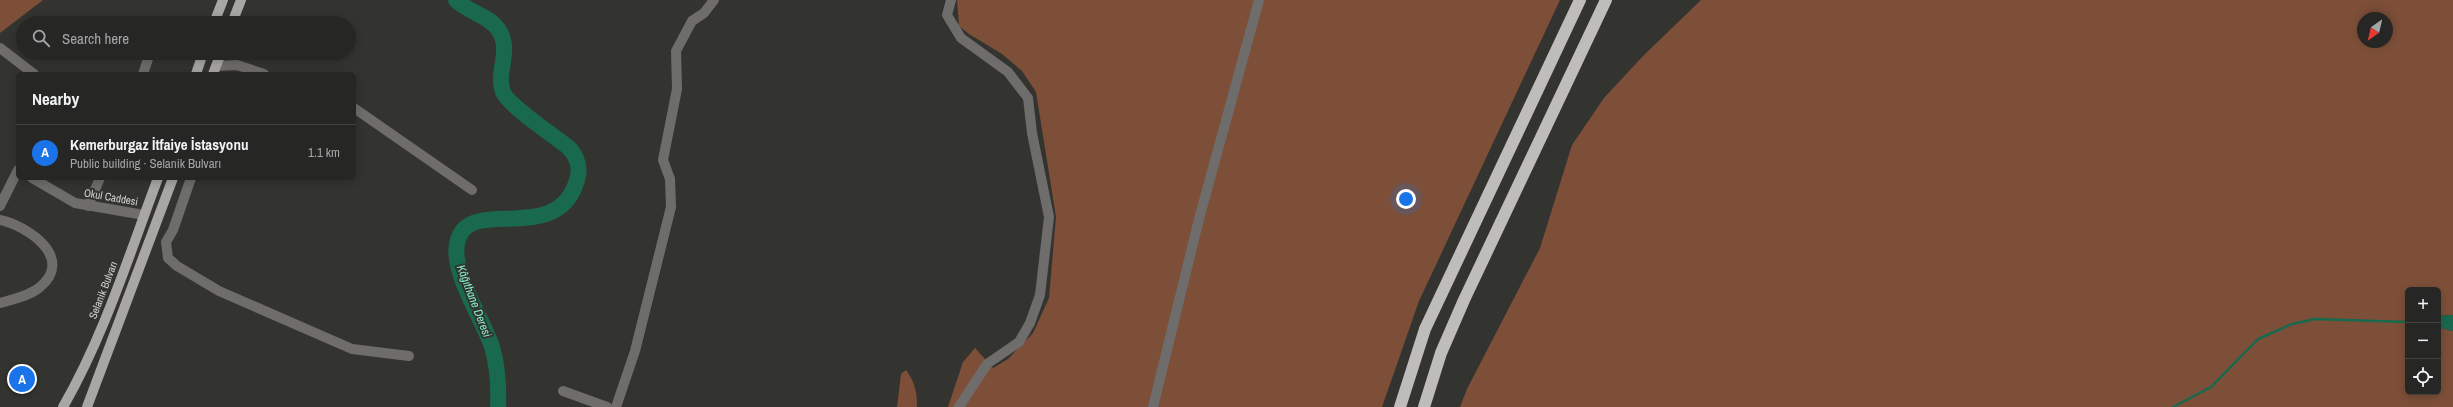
<!DOCTYPE html>
<meta charset="utf-8">
<style>
:root{--surface:#262624;--page:#2e2e2c;--text:#f1f3f6;--muted:#a4a5a6;--line:#424341;--accent:#1a73e8}
body{margin:0;font-family:"Archivo Narrow",sans-serif;background:var(--page);color:var(--text)}
.controls{position:absolute;right:12px;bottom:12px;display:grid;overflow:hidden;border-radius:6px;box-shadow:0 2px 10px #0003}
.controls button{width:36px;height:36px;display:grid;place-items:center;padding:0;border:0;border-bottom:1px solid var(--line);background:var(--surface);color:var(--text);font:20px sans-serif}
.compass{position:absolute;left:2357px;top:12px;width:36px;height:36px;border-radius:50%;background:var(--surface);box-shadow:0 2px 10px #0003;rotate:214deg}
.you{position:absolute;left:1406px;top:199px;width:14px;height:14px;margin:-10px;border:3px solid #fff;border-radius:50%;background:#1a73e8;box-shadow:0 0 0 6px #1a73e833}
.badge{display:grid;place-items:center;width:26px;height:26px;border-radius:50%;background:var(--accent);color:#fff;font-size:13px;font-weight:700}
.pin{position:absolute;translate:-50% -50%;border:2px solid #fff;box-shadow:0 1px 4px #0006}
.list{margin:0;padding:0;list-style:none}
h2{display:flex;justify-content:space-between;align-items:center;height:52px;margin:0;padding:0 16px;font-size:17px}
h2 small{font-size:13px;font-weight:400;color:var(--muted)}
.list li{display:grid;grid-template-columns:26px 1fr auto;gap:12px;align-items:center;box-sizing:border-box;height:56px;padding:0 16px;border-top:1px solid var(--line)}
.list b{display:block;font-size:15px;white-space:nowrap}
.list p{margin:0;font-size:13px;white-space:nowrap;color:var(--muted)}
.list em{font-size:13px;font-style:normal;color:var(--muted)}
.icon{flex:none;width:22px;height:22px;fill:none;stroke:currentColor;stroke-width:2;stroke-linecap:round;stroke-linejoin:round}
.map{position:relative;flex:none;width:2453px;height:407px;overflow:hidden}
.search{position:absolute;background:var(--surface);box-shadow:0 2px 10px #0003;left:16px;top:16px;width:340px;height:44px;display:flex;align-items:center;gap:10px;box-sizing:border-box;padding:0 14px;border-radius:22px;color:var(--muted);font-size:15px}
.panel{position:absolute;background:var(--surface);box-shadow:0 2px 10px #0003;left:16px;top:72px;width:340px;height:108px;border-radius:6px}
.map>svg:first-child{display:block}
.green{fill:#7d4f38;fill-rule:evenodd}
.water{fill:#19694f}
.lines{fill:none;stroke-linecap:round;stroke-linejoin:round}
.stream{stroke:#19694f;stroke-width:2.5}
.river{stroke:#19694f;stroke-width:16}
.minor{stroke:#6e6d6c;stroke-width:10}
.major{stroke:#a8a7a4;stroke-width:10}
.highway{stroke:#bfbdbb;stroke-width:12}
.labels{text-anchor:middle;stroke-width:4;stroke-linejoin:round;paint-order:stroke}
.street-label{font-size:11px;fill:#d1d1cf;stroke:#333330}
.water-label{font-size:12px;font-style:italic;fill:#83eec5;stroke:#333330}
</style>
<div class="map">
<svg width="2453" height="407" viewBox="0 0 2453 407">
<rect width="100%" height="100%" fill="#333330"/>
<path class="green" d="M 0,0 L 43,0 L 0,33 Z
M 957,0 L 1560,0 L 1419,301 L 1382,407 L 948,407 L 963,362 L 975,348 L 993,368 L 1008,359 L 1033,333 L 1049,298 L 1056,217 L 1036,92 L 1022,71 L 1002,54 L 969,34 L 959,26 Z
M 1701,0 L 2453,0 L 2453,315 L 2438,316 L 2438,290 L 2408,290 L 2408,392 L 2438,392 L 2438,327 L 2453,331 L 2453,407 L 1460,407 L 1467,389 L 1540,248 L 1572,145 L 1604,98 L 1643,56 ZM 2363,18 L 2387,18 L 2387,42 L 2363,42 Z
M 906,370 C 915,382 917,392 917,407 L 897,407 L 901,374 Z"/>
<path class="water" d="M 2453,315 L 2453,331 L 2438,327 L 2438,316 Z"/>
<g class="lines">
<path class="stream" d="M 2173,407 L 2211,387 L 2258,339 L 2292,324 L 2315,319 L 2408,322"/>
<path class="river" d="M 456,0 C 468,12 488,15 498,29 C 513,50 495,71 503,92 C 508,105 554,136 568,147 C 577,156 581,168 577,180 C 560,241 485,204 463,230 C 440,259 483,317 492,347 C 498,367 499,386 498,407"/>
<path class="minor" d="M 951,0 L 947,15 L 961,38 L 1008,72 L 1028,98 L 1032,133 L 1049,217 L 1040,295 L 1030,323 L 1019,342 L 987,364 L 959,407
M 0,48 L 34,74
M 216,66 L 237,65 L 264,74
M 143,74 L 150,53
M 354,108 L 472,190
M 32,178 L 75,203 L 144,215
M 191,178 L 173,230 L 166,242 L 168,258 L 177,266 L 219,291 L 352,349 L 409,356
M 0,206 L 18,170
M 88,206 L 100,178
M 0,220 C 28,226 75,258 40,287 C 30,296 13,299 0,303
M 563,391 L 607,407
M 616,407 L 635,351 L 671,207 L 670,179 L 663,160 L 677,89 L 676,51 L 692,21 L 704,13 L 714,0
M 1153,407 L 1199,219 L 1259,0"/>
<path class="major" d="M 214,23 L 223,0
M 232,23 L 241,0
M 196,74 L 203,53
M 213,74 L 221,53
M 63,407 C 104,336 129,255 158,178
M 87,407 L 173,178"/>
<path class="highway" d="M 1400,407 L 1425,329 L 1580,0
M 1424,407 L 1441,353 L 1464,300 L 1606,0"/>
</g>
<g class="labels">
<g class="street-label">
<text transform="translate(111 197) rotate(10)" y="4">Okul Caddesi</text>
<text transform="translate(103 290) rotate(-69)" y="4">Selanik Bulvarı</text>
</g>
<g class="water-label">
<text transform="translate(474 301) rotate(69)" y="4">Kâğıthane Deresi</text>
</g>
</g>
</svg>
<div class="controls">
<button>+</button>
<button>−</button>
<button><svg class="icon" aria-label="locate" viewBox="0 0 24 24"><circle cx="12" cy="12" r="6"/><path d="M12 2v4M12 18v4M2 12h4M18 12h4"/></svg></button>
</div>
<svg class="compass" viewBox="-18 -18 36 36"><path d="M0-13l5 13h-10z" fill="#e53935"/><path d="M0 13l5-13h-10z" fill="#a4a5a6"/></svg>
<div class="you"></div>
<div class="pin badge" style="left:22px;top:379px">A</div>
<div class="search"><svg class="icon" aria-label="search" viewBox="0 0 24 24"><circle cx="10" cy="10" r="6"/><path d="M15 15l6 6"/></svg>Search here</div>
<section class="panel">
<h2>Nearby<small></small></h2>
<ul class="list">
<li><span class="badge">A</span><div><b>Kemerburgaz İtfaiye İstasyonu</b><p>Public building · Selanik Bulvarı</p></div><em>1.1 km</em></li>
</ul>
</section>
</div>
